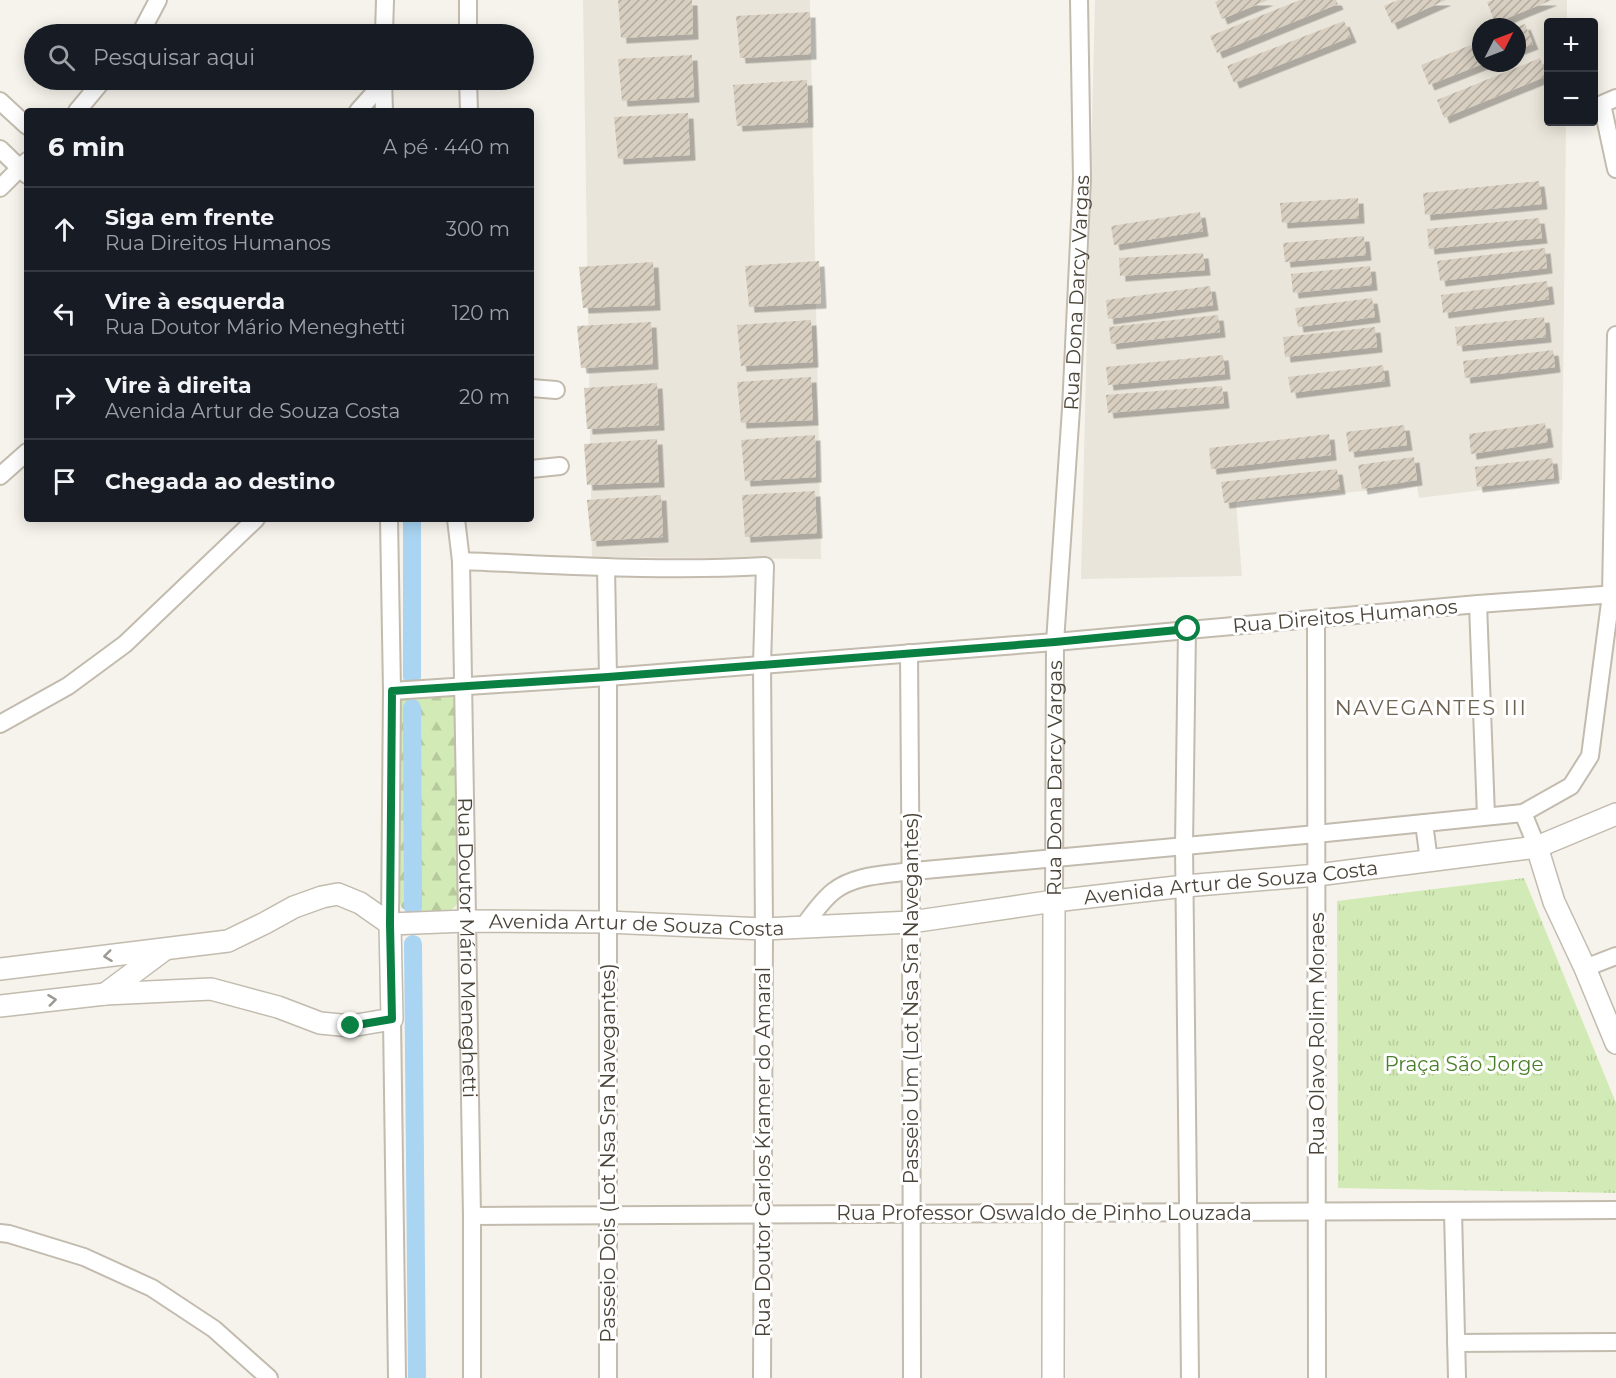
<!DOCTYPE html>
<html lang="pt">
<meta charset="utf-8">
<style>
:root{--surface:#171b24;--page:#242831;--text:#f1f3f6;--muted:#9ea1a6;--line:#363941}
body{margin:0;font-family:Montserrat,sans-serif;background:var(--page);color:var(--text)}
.controls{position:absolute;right:18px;top:18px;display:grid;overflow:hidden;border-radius:6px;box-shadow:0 3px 15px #0003}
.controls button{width:54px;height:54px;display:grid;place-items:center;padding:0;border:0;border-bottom:2px solid var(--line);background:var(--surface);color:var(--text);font:30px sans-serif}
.compass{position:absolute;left:1472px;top:18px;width:54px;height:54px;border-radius:50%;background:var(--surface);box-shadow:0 3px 15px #0003;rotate:48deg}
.stop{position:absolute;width:18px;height:18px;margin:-14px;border:4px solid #0b8043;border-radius:50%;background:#fff}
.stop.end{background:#0b8043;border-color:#fff;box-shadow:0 2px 6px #0008}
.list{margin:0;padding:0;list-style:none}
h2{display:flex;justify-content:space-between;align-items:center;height:78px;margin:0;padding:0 24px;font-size:26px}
h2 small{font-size:20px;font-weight:400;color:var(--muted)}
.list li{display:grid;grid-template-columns:39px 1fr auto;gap:18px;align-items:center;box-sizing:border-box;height:84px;padding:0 24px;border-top:2px solid var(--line)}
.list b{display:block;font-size:22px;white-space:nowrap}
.list p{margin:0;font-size:20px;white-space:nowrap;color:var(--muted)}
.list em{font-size:20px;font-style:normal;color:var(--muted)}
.icon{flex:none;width:33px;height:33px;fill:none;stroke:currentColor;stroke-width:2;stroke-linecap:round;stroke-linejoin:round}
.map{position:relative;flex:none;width:1616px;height:1378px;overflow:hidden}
.search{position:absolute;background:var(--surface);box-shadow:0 3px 15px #0003;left:24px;top:24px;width:510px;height:66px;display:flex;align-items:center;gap:15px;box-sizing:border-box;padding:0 21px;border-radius:33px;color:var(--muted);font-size:22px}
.panel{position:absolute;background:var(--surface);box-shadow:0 3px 15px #0003;left:24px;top:108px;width:510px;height:414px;border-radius:6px}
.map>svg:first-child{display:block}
.residential{fill:#eae5da;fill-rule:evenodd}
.forest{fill:url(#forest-firs)}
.park{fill:url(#park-tufts)}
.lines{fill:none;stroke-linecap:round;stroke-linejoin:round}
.canal{stroke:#a9d4f2;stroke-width:18}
.building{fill:url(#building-hatch);filter:url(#shadow)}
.minor-casing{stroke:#c2bbae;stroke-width:20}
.tertiary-casing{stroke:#c2bbae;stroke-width:24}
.minor{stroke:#fff;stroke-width:16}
.tertiary{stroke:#fff;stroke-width:21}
.oneway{stroke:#9c9892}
.route{stroke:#0b8043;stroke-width:8}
.labels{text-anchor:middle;stroke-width:6;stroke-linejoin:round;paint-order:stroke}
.street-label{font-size:20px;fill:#4b4439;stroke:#fff}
.park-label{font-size:20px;fill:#4a7f2a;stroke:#fff}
.neighbourhood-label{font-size:21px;letter-spacing:1.5px;fill:#6e6250;stroke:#fff}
</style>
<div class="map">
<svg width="1616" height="1378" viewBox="0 0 1616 1378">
<defs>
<pattern id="forest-firs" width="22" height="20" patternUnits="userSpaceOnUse" patternTransform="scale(1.5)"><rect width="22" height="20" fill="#d2eab5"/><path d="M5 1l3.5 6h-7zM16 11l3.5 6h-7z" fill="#b6ca9c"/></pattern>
<pattern id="park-tufts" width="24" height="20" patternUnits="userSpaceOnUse" patternTransform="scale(1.5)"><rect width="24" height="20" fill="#d2eab5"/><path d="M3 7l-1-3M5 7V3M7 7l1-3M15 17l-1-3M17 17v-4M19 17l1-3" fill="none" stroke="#b6ca9c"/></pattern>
<pattern id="building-hatch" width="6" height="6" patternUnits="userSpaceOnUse" patternTransform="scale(1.5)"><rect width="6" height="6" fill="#d8cfc1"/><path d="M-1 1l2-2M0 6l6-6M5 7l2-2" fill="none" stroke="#b1aa9e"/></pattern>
<filter id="shadow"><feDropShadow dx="5.5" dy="5.5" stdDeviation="0" flood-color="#0004"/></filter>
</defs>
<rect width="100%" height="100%" fill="#f6f3ec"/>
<path class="residential" d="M 583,0 L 810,0 L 821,559 L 592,557 Z
M 1095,0 L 1567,0 L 1567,22 L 1548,22 L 1548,122 L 1566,122 L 1562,480 L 1419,498 L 1417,486 L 1236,503 L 1242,576 L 1081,579 ZM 1481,27 L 1517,27 L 1517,63 L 1481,63 Z"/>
<path class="forest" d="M 411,696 L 451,696 L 455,699 L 457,704 L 458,902 L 455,907 L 451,910 L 410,913 L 402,908 L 400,903 L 399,705 L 402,700 Z"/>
<path class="park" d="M 1524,878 L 1616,1103 L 1616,1193 L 1338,1188 L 1337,901 Z"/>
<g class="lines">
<path class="canal" d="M 412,519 L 412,677
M 412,708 L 413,907
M 413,944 L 417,1378"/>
</g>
<path class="building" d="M 618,0 L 692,0 L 693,34 L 621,38 Z
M 1219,0 L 1268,0 L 1222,19 L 1215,2 Z
M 1300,0 L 1336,0 L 1338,4 L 1217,53 L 1210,36 Z
M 1398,0 L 1446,0 L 1392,24 L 1384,6 Z
M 1493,0 L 1552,0 L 1495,23 L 1487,2 Z
M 810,12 L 811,54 L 740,58 L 736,16 Z
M 1344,21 L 1351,37 L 1234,83 L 1227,66 Z
M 1525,24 L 1533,44 L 1517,50 L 1517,27 Z
M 1481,41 L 1481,63 L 1485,63 L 1429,85 L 1421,65 Z
M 692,55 L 694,97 L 622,101 L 618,59 Z
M 1540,58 L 1547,76 L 1444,118 L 1437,100 Z
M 807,80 L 808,122 L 737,126 L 733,85 Z
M 688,113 L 690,155 L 618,159 L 614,117 Z
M 1539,181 L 1542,204 L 1425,215 L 1423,193 Z
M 1358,198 L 1359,218 L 1282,223 L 1280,203 Z
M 1200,212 L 1203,231 L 1114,245 L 1111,226 Z
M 1539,218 L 1542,238 L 1429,249 L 1427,229 Z
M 1364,236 L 1366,255 L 1285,262 L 1283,243 Z
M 1545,248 L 1547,268 L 1440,281 L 1437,261 Z
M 1203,253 L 1205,270 L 1120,276 L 1119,258 Z
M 819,261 L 821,303 L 749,307 L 745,266 Z
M 653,262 L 655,305 L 583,308 L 579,267 Z
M 1370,266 L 1372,285 L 1293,293 L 1291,274 Z
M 1547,281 L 1549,299 L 1443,313 L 1441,295 Z
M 1210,286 L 1213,305 L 1108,319 L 1106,300 Z
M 1372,298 L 1375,317 L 1298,327 L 1295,308 Z
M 1218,315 L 1220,332 L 1111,344 L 1109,327 Z
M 1544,317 L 1546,337 L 1457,346 L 1455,327 Z
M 811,320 L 813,362 L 741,366 L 737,325 Z
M 651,322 L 653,364 L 581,368 L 577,326 Z
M 1375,327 L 1377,347 L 1285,357 L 1283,337 Z
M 1553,350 L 1555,367 L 1465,378 L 1463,361 Z
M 1223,355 L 1225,374 L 1108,385 L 1106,367 Z
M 1383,365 L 1385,381 L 1291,393 L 1288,377 Z
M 811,377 L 813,420 L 741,423 L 737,382 Z
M 657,383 L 659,425 L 587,429 L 584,388 Z
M 1222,386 L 1224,403 L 1108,413 L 1106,395 Z
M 1545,423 L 1548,442 L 1471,454 L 1469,434 Z
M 1404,425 L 1407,445 L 1349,452 L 1346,432 Z
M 1329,434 L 1331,455 L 1211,469 L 1209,448 Z
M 815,435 L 816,477 L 745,481 L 741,440 Z
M 657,439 L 659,482 L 587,485 L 584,444 Z
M 1414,457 L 1417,480 L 1362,489 L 1358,465 Z
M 1552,458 L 1554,478 L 1477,487 L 1475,467 Z
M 1337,469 L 1340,489 L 1224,503 L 1221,482 Z
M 815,491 L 817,533 L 745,537 L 742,495 Z
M 661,495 L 663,537 L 591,541 L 587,500 Z"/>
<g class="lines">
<g class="minor-casing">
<g id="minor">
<path d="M 140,34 L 158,0"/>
<path d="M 384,34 L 385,0"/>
<path d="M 468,34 L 468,0"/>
<path d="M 383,80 L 384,111"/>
<path d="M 468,80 L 469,111"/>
<path d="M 1616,98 L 1602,104 L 1616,169"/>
<path d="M 0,101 L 27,126"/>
<path d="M 77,111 L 103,80"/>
<path d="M 358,111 L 383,83"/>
<path d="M 0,149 L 27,175"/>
<path d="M 0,188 L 27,161"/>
<path d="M 531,388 L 556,390"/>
<path d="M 531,469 L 560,466"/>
<path d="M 0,476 L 27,452"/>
<path d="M 389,519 L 392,691 L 390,924"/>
<path id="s1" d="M 456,519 L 461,561 L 472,1216 L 472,1378"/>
<path d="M 461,561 C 562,565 664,572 765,566 L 762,664 L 764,929 L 762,1378"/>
<path d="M 606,567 L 608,677 L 608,1378"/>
<path d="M 1478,604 L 1486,816"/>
<path d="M 1316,619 L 1317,1378"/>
<path d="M 1187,629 L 1184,846 L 1190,1378"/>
<path d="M 909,653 L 911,922 L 912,1378"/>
<path d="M 392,691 L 608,677 L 1055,642 L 1478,604 L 1616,594"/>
<path d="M 0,724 L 68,686 L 125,644 L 256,519"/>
<path d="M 1523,813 L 1537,847"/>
<path d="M 1424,823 L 1429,861"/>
<path id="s2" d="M 1054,901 L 1055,642 L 1071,409 L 1082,179 L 1079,0"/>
<path d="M 803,927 C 813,914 822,900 834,891 C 853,876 881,875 903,872 L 1316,834 L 1523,813 L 1571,786 L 1590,756 L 1611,595 L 1616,335"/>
<path d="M 1585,968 L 1616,956"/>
<path d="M 392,1019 L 397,1378"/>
<path d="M 1453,1211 L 1457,1378"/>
<path d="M 472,1216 L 1616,1210"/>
<path d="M 0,1233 L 9,1234 L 84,1257 L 152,1288 L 214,1329 L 269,1378"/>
<path d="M 1456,1343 L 1616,1342"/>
</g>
</g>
<g class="tertiary-casing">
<g id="tertiary">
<path d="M 1537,847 L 1554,902 L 1585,968 L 1616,1043"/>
<path id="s3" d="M 0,969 L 228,941 L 265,923 L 294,907 L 322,897 L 338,894 L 360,903 L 390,924 L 466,921 L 607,922 L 764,929 L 911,922 L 1054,901 L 1185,886 L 1317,875 L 1537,847 L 1616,814"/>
<path d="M 105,994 L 164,950"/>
<path d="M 0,1006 L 105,994 L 211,989 L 278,1007 L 320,1023 L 351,1026 L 392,1019 L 390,924"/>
<path d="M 1053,1378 L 1054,901"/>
</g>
</g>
<use href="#minor" class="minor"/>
<use href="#tertiary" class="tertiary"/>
</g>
<defs><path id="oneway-chevron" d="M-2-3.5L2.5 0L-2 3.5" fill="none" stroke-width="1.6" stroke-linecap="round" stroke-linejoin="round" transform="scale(1.5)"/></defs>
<g class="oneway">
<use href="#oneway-chevron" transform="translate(108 956) rotate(173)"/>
<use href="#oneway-chevron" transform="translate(52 1000) rotate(-7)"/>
</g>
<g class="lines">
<path class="route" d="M 351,1026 L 392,1019 L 390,924 L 392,691 L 608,677 L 1055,642 L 1188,629"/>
</g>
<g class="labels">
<g class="street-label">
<text dy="7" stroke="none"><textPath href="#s2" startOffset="609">Rua Dona Darcy Vargas</textPath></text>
<text transform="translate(1345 616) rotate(-5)" y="7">Rua Direitos Humanos</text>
<text dy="7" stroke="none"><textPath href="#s2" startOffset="123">Rua Dona Darcy Vargas</textPath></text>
<text dy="7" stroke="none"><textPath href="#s3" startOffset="1254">Avenida Artur de Souza Costa</textPath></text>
<text dy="7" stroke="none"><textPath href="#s3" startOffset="657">Avenida Artur de Souza Costa</textPath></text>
<text dy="7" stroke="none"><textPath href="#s1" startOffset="429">Rua Doutor Mário Meneghetti</textPath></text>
<text transform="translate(911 998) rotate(-90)" y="7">Passeio Um (Lot Nsa Sra Navegantes)</text>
<text transform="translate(1317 1034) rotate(-90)" y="7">Rua Olavo Rolim Moraes</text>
<text transform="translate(763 1152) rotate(-90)" y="7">Rua Doutor Carlos Kramer do Amaral</text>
<text transform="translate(608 1153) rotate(-90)" y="7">Passeio Dois (Lot Nsa Sra Navegantes)</text>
<text x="1044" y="1220">Rua Professor Oswaldo de Pinho Louzada</text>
</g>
<g class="park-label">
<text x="1464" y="1071">Praça São Jorge</text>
</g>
<g class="neighbourhood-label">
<text x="1431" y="715">NAVEGANTES III</text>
</g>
</g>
</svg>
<div class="controls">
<button>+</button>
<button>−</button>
</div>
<svg class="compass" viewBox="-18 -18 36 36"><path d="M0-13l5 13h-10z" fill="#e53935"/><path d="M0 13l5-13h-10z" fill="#9ea1a6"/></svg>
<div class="stop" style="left:1188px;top:629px"></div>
<div class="stop end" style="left:351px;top:1026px"></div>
<div class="search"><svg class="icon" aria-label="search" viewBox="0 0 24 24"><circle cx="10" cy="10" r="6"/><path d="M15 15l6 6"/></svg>Pesquisar aqui</div>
<section class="panel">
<h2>6 min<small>A pé · 440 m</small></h2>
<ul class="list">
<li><svg class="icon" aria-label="ahead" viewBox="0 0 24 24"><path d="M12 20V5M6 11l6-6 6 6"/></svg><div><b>Siga em frente</b><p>Rua Direitos Humanos</p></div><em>300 m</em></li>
<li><svg class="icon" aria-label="left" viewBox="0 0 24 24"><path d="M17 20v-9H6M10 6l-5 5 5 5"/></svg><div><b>Vire à esquerda</b><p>Rua Doutor Mário Meneghetti</p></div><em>120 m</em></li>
<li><svg class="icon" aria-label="right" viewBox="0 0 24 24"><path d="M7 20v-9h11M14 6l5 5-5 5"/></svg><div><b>Vire à direita</b><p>Avenida Artur de Souza Costa</p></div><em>20 m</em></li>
<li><svg class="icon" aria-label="arrive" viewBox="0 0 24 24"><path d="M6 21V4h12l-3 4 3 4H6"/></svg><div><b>Chegada ao destino</b></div></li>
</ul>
</section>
</div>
